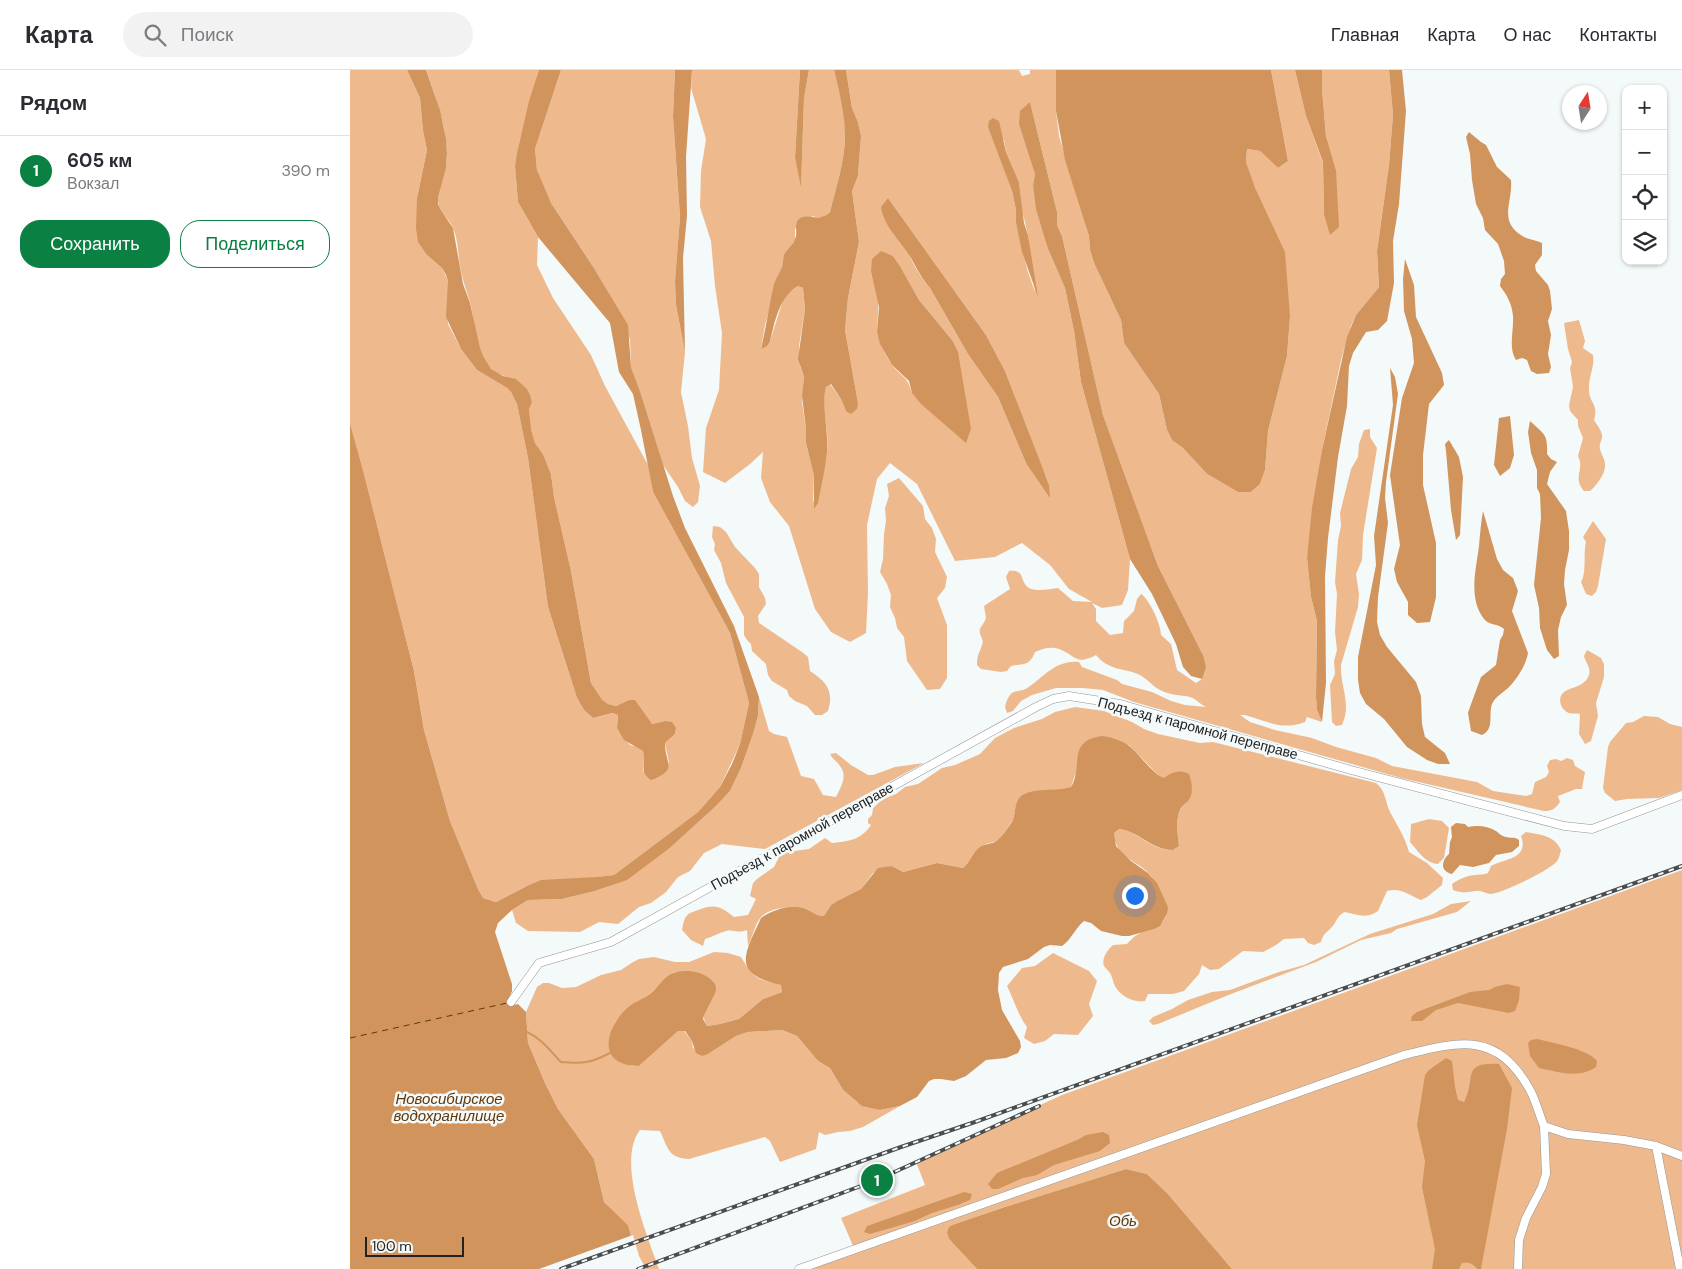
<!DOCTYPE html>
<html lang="ru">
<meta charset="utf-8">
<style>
:root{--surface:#fff;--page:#f2f2f3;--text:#2b2b33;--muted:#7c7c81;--line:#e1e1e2;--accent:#0b8043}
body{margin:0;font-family:"DM Sans",sans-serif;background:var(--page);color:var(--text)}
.controls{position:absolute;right:15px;top:15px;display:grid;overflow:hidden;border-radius:10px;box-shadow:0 1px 4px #0004}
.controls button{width:45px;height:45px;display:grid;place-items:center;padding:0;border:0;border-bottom:1px solid var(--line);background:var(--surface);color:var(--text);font:25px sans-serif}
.compass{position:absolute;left:1212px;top:15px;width:45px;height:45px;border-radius:50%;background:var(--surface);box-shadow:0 1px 4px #0004;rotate:12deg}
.scale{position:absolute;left:15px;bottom:12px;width:99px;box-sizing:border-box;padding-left:5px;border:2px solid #212223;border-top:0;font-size:14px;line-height:18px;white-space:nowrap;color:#212223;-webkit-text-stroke:4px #f4f9fa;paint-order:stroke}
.you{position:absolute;left:784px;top:825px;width:18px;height:18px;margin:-12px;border:4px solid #fff;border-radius:50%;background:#1a73e8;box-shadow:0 0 0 8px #1a73e833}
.badge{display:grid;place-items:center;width:32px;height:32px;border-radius:50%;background:var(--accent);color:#fff;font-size:16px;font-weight:700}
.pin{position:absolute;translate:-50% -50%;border:2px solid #fff;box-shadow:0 1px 5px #0006}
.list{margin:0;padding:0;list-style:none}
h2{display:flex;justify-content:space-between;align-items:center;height:65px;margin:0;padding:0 20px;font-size:21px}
h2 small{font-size:16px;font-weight:400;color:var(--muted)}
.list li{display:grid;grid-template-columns:32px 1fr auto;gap:15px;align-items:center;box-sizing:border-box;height:70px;padding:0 20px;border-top:1px solid var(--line)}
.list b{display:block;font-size:19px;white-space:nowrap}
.list p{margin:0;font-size:16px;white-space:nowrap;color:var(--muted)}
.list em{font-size:16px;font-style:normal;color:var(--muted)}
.actions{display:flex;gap:10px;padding:15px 20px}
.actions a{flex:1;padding:11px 0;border:1px solid var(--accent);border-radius:20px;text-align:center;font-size:18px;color:var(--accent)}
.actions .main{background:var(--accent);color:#fff}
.icon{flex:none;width:28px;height:28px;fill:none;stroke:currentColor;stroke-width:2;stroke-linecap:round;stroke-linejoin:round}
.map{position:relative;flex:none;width:1332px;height:1199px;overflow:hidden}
header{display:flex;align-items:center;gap:30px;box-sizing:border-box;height:70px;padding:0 25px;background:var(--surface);border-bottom:1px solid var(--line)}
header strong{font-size:24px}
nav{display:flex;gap:28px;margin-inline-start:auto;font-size:18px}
.search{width:350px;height:45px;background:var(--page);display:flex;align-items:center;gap:12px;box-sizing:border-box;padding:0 18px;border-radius:28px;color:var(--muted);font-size:19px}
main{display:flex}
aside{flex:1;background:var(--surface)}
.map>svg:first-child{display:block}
.green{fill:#eeba8d;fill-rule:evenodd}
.water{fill:#d1945c}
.pier{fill:#f4f9fa}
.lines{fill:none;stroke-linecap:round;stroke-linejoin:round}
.stream{stroke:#d1945c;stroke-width:2}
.ferry{stroke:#60370a;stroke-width:1;stroke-dasharray:6 5;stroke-linecap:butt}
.minor-casing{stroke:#929698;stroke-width:9}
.minor{stroke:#fff;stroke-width:8}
.rail-casing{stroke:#4b4c4d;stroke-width:4}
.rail{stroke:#f4f9fa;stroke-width:2;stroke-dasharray:5.5;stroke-linecap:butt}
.labels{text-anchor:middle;stroke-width:5;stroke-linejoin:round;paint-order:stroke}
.street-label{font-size:14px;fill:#212223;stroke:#f4f9fa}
.water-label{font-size:15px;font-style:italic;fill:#60370a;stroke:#f4f9fa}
</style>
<header>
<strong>Карта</strong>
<div class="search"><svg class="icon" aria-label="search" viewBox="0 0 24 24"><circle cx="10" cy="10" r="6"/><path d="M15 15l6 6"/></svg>Поиск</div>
<nav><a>Главная</a><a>Карта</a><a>О нас</a><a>Контакты</a></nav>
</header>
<main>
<aside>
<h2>Рядом<small></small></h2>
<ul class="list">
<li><span class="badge">1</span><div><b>605 км</b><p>Вокзал</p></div><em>390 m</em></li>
</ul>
<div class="actions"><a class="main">Сохранить</a><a>Поделиться</a></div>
</aside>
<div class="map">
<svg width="1332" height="1199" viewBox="0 0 1332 1199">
<rect width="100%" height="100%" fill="#f4f9fa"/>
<path class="green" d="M 0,0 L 57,0 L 70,28 L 73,61 L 77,80 L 67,128 L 77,185 L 92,198 L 98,211 L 98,254 L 111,279 L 127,300 L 157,318 L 161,322 L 167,334 L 178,388 L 198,537 L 227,628 L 234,640 L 243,648 L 262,643 L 268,645 L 267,658 L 280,675 L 287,677 L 293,681 L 294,687 L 293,701 L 319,693 L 315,673 L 325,664 L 326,658 L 315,651 L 302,654 L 279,630 L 266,636 L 258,634 L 252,631 L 241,613 L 221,501 L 204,427 L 201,404 L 193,384 L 185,373 L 180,360 L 179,339 L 182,333 L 166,310 C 158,307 148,305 142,300 C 126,287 125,251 120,232 C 116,220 112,208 110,196 C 108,184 108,169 103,158 C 100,149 90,143 88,132 C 86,117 98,100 97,84 C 96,55 86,27 76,0 L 189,0 L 170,70 L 165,96 L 168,132 L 188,167 L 187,195 L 203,228 L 241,285 L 255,316 L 298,395 L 303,422 L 380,563 L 399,633 L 390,674 L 370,717 L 348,742 L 264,805 L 177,816 L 146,832 L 133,828 L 128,819 L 100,751 L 74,660 L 64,601 L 13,400 L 0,353 Z
M 211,0 L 325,0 L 323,47 L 330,147 L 325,211 L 326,235 L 335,282 L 331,322 L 338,356 L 342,388 L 350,416 L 348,432 L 343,437 L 335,431 L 328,417 L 313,395 L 290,321 L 281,297 L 280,269 L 240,192 L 201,133 L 191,112 L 187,100 L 185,79 Z
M 342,0 L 450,0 L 445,88 L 451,114 L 454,28 L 459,0 L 484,0 C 489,21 496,44 495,66 C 495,91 486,117 480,142 C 474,148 470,149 463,146 L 445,159 L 445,170 L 434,186 L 432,198 L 415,255 L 411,279 L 420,271 L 433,230 L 436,225 L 448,216 L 453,218 L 455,239 L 449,276 L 450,296 L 454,307 L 452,332 L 456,359 L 456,373 L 464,406 L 463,433 C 468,417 475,400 477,383 C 480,362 470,338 476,317 L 480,314 L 491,329 L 496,341 L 508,333 L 495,260 L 498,228 L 509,172 L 502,121 L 508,106 L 511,66 L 508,52 L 502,38 L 496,0 L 669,0 L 672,6 L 680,4 L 680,0 L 706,0 L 706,41 L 709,66 L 739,166 L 740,180 L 744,193 L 771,250 L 774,273 L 809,324 L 817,360 L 822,370 L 833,378 L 857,404 L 888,422 L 901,422 L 910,414 L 915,400 L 918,361 L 937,286 L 940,246 L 896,92 L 897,79 L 910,81 L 928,98 L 938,91 L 921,0 L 945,0 L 956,46 L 973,93 L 974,144 L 986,100 L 976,66 L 972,19 L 972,0 L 1039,0 L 1043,45 L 1039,95 L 1027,181 L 1029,217 L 1006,245 L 1001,256 L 991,290 L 972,380 L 957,488 L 961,527 L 967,551 L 966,627 L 967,640 L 972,652 L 957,647 L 955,652 C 932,661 917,651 895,645 L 890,645 L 900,652 L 925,660 L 962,668 L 986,677 L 1026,688 L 1042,696 L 1127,712 L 1143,721 L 1176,726 L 1182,724 L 1185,712 L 1196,707 L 1199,702 L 1197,696 L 1200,690 L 1206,689 L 1211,691 L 1217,688 L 1223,690 L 1225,696 L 1235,702 L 1232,719 L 1226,719 L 1208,726 L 1210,732 C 1205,739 1202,741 1194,741 L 1051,708 L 784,632 L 753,620 L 733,618 L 706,618 L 682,625 L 671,631 L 663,641 L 657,643 L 655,637 C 661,614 668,626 680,616 C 695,605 708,589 729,592 L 732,597 L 767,610 L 772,614 L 802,622 L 821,631 L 835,635 L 856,637 C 851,635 845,628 840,627 C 830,625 820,625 810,620 C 802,616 797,608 788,604 C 772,598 758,600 746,585 C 725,596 726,585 709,579 C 701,576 692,579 685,582 C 679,597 674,593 661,596 L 657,601 L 651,602 L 631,599 L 627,595 C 627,584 629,585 632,575 C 635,569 628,565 630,559 C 631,556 635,552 636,548 L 634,536 L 660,519 L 656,507 L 659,501 C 676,499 669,511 679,518 C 687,522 700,519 708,518 L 723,531 L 742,532 L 719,519 L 700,495 L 672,473 L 645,487 L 605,491 L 567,414 L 540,393 L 527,409 L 517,455 L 518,523 L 516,563 L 500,572 L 481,562 L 465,539 L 439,456 L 420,432 L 411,408 L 413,382 L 400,394 L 375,413 L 353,402 L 356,358 L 369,320 L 372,263 L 365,216 L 361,171 L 350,137 L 351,101 L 356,69 L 341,18 ZM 680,32 L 707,142 L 707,155 L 712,166 L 753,345 L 808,496 L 853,585 L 852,609 L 846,613 L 827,600 L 821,574 L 811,565 C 811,555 800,530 791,524 L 787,529 L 784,541 L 774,551 L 773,563 L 760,565 L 746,551 L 746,539 L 742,533 L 752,538 L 772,535 L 778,520 L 780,489 L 731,312 L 724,261 L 715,218 L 698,179 L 683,115 L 685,104 ZM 641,62 L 654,70 L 656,82 L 669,112 L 672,140 L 678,165 L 685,222 L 677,199 L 666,153 L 666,140 L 662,121 ZM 538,128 L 636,265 L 655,301 L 699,415 L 676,393 L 648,327 L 618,284 L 580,218 C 558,194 550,158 538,128 ZM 531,182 L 543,186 L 550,196 L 569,230 L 602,270 L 562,323 C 557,305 552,308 542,295 C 535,285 530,274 527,262 Z
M 1229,250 L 1235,271 L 1233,278 L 1243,285 C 1245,297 1238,308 1239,320 C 1239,333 1249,334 1244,350 C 1247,355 1253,362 1252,368 C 1251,372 1249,374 1250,379 C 1251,384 1255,389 1255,394 C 1256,403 1247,415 1240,421 L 1234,421 C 1222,407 1235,400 1228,386 L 1233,368 L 1228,356 L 1228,350 L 1220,341 L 1219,335 L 1223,317 L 1220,298 L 1222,292 L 1218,279 L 1214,253 Z
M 1020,359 L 1020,367 L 1027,378 L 1013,465 L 1012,490 L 1006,504 L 1009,524 L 1008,537 L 991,595 C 990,617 1002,633 992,655 L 986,656 L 982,652 L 980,615 L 985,604 L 984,591 L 987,580 L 985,562 L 987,524 L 985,512 L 988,470 L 991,456 L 990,443 L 1001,399 L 1008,387 L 1009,374 L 1014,360 Z
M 549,408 L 573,436 L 575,449 L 582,458 L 586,469 L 585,482 L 597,507 L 595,518 L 587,528 L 597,555 L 597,608 L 590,619 L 577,620 L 557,591 L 554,567 L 547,558 L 545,548 L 540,537 L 541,525 L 537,514 L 530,502 L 533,489 L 534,464 L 536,451 L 535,438 L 539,426 L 537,414 Z
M 1243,451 L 1256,469 L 1248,516 L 1246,522 L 1242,526 L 1236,524 L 1231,512 C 1237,503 1233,484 1236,472 L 1233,467 Z
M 363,456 L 370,457 L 376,462 L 385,477 L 405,498 L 409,504 L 409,517 L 415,528 L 416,534 L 408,546 L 409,553 L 452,582 L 458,587 L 460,601 C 477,612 484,621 478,641 L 472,645 L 465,645 L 457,636 L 445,631 L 439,626 L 437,620 L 422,611 L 418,605 L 416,594 L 402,581 L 401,574 L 397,570 L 394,565 L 394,547 L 376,513 L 371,493 L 364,480 L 365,474 L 362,467 Z
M 1237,580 L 1251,588 L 1254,594 L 1254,607 L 1246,633 L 1248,646 L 1241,671 L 1235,674 L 1229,664 L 1230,644 C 1227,643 1222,644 1219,643 C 1211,640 1207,629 1213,623 C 1221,616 1234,618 1239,605 C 1241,598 1236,593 1234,586 Z
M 409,627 L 419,661 L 424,664 L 437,667 L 451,706 L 464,709 L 473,725 L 486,727 C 491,717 498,706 490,696 C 487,691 482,689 480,684 L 486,683 L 501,695 L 518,705 L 523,705 L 545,697 L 574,693 L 415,779 L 372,774 L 354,783 L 340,801 L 328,807 L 316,822 L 301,833 L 289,837 L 268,854 L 249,852 L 230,862 L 178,861 L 166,853 L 162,840 L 178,830 L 212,829 L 241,822 L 321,777 L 366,736 L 380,721 L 391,698 L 403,664 L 408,646 Z
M 725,637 L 754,641 L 782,652 L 794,659 L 808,664 L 850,673 L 863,672 L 1026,713 C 1036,721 1035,731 1040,742 C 1047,755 1055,767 1059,782 L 1077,793 L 1093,808 L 1092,815 L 1077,827 L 1071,830 C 1059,825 1050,817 1037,821 L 1028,841 C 1016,849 1009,845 995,842 C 987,845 987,852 981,858 C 976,863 973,864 971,872 L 964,875 L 958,873 L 954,868 L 934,869 L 926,875 L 913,882 L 893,881 L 869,899 L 860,900 L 852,895 L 849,904 L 834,921 L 823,924 L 798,924 L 795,931 C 784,933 771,927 765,916 C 763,913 763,909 761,905 C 760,902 756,899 754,896 C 751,889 758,879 763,875 L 777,874 C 780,871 783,867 787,865 C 800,856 809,863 817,844 C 812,833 809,816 802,807 C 789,790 765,789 764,763 L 769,759 C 790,762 800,780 823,780 L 829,776 C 828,765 825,751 830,740 C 832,733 839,730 841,724 L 808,705 L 779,675 L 725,705 L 721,717 L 714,720 L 679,723 L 666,737 L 663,750 L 648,771 C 644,772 639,773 636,774 C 625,778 621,791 613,798 L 587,793 L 553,802 L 542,796 L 523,803 L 511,819 L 487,831 L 481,835 L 474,846 C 466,846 463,842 456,839 C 445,834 419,838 411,847 C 405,854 402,868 398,876 L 397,860 C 387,864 384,859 376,861 C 369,863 362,867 355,869 L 353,876 L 341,870 L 332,860 C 335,844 336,844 351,839 C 366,834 371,837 384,847 L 398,845 L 406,829 L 400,826 L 403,813 L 407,809 L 424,797 L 430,785 L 437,782 L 459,779 L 475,768 L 482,773 C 499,771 511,770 521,755 L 518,753 L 518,749 L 522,745 L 523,738 L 533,729 L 546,724 L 555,717 L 568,714 L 592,698 L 605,695 L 630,684 L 645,668 L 664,658 L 692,649 L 705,642 Z
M 1294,646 L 1308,647 L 1320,654 L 1332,657 L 1332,720 L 1309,728 L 1277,729 L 1265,731 L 1255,723 L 1253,718 L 1258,677 L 1260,672 L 1276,653 L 1283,652 Z
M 1079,749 L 1092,751 L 1099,758 L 1094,788 L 1088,794 C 1075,793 1068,781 1060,772 L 1061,754 Z
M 1176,762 C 1191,765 1204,765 1211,780 C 1210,784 1209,789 1207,791 C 1201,800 1152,823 1141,824 C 1136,824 1131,820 1126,821 C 1115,822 1115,824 1103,820 L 1102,814 C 1109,809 1118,805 1126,805 C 1131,804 1134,805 1138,803 L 1141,796 C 1156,788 1179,789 1171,766 Z
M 1332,800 L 1332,1199 L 882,1199 L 817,1123 L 797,1104 L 776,1099 L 652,1138 L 605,1154 L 597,1163 L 599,1169 L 627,1199 L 449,1199 L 504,1178 L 491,1148 L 575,1115 L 566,1092 L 712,1025 Z
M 1121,831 L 1107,842 L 1047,859 L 1041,863 L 1011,870 L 966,892 L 881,924 L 808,954 L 803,955 L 799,951 L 803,947 L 822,939 L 838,930 L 862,922 L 880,920 L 929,902 L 954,895 L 1020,864 L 1083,844 L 1101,834 Z
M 364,882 L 378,883 L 391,887 C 405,910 405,908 431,915 L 432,922 L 413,929 L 389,949 L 370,954 L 357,956 C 348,940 360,938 364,925 C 365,921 364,915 364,912 L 358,907 L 346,902 L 325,902 L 319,905 L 300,924 L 277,938 L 265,953 L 269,992 L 283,996 L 289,996 L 328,961 L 334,961 L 342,971 L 343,978 L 358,984 L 386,966 L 398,962 L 432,960 L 447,966 L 468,991 L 480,998 L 493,1020 L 507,1032 L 530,1040 L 550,1036 L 513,1057 L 500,1061 L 488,1062 L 475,1065 L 469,1062 L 466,1079 L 430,1092 L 420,1071 L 415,1067 L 339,1089 C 318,1088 318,1078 310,1061 L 290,1060 C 266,1091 297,1165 309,1199 L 294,1199 L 287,1187 L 278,1155 L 254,1132 L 244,1089 L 208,1039 L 195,1013 L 178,973 L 176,942 L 187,917 L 193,913 L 199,913 L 212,918 L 226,917 L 251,905 L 271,900 L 283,892 L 289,889 L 304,887 L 325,892 L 339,892 Z
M 703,883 L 739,901 L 747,911 L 739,934 L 743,946 L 728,965 L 704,964 L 695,971 L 684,974 L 674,968 L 677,957 C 668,945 664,930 657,916 L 672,898 L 685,896 Z"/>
<path class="water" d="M 57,0 L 76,0 L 90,40 L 96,69 L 97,84 L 96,98 L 88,127 L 88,134 L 91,140 L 103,158 L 113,214 L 120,233 L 130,278 L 133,286 L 141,299 L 153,306 L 166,309 L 177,319 L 180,325 L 182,333 L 179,339 L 181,360 L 185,373 L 193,384 L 201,404 L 204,427 L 221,501 L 241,613 L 252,630 L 258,634 L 266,636 L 279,630 L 285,630 L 302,654 L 315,651 L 322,652 L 326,658 L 325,664 L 315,673 C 315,695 329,699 301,710 C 289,703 296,693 293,681 L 274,670 L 267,658 L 268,645 L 262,643 L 243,648 L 234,640 L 227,628 L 198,537 L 178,388 L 167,334 L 161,322 L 157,318 L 127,300 L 111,279 L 96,247 L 98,211 L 96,205 L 92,198 L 77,185 L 68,172 L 66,158 L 67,128 L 77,80 L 73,61 L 70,28 Z
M 189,0 L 211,0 L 185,79 L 187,100 L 201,133 L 240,192 L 278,255 L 281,297 L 290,321 L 323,426 L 335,458 L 384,556 L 409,627 L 408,646 L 403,664 L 391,698 L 380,721 L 366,736 L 321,777 L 277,810 L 241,822 L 212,829 L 178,830 L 162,840 L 148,853 L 145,862 L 162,914 L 162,921 L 158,931 L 160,936 L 168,934 L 176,942 L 178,973 L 195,1013 L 208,1039 L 244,1089 L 254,1132 L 278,1155 L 287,1187 L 294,1199 L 0,1199 L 0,353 L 13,400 L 64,601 L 74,660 L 100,751 L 128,819 L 133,828 L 146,832 L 177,816 L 191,810 L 247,807 L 264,805 L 348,742 L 370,717 L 382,694 L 390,674 L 399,633 L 380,563 L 303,422 L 291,360 L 283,324 L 269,302 L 260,253 L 188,167 L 168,132 L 165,96 L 167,83 L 179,31 Z
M 325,0 L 342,0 L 336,87 L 337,146 L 333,188 L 335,282 L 326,235 L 325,211 L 330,147 L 323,47 Z
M 450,0 L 459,0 L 454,28 L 451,117 L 445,88 Z
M 484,0 L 496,0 L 502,38 L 508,52 L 511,66 L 508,106 L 502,121 L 509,172 L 498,228 L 495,260 L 508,333 L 507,339 L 501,344 L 496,341 L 491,329 L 481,314 L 476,317 C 471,335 479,363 477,383 C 475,400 471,417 468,433 L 464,439 L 464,406 L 456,373 L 456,359 L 452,326 L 454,307 L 448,289 L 455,239 L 453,218 L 448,216 C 429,227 425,251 420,271 L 417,276 L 411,279 C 416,258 419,236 424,214 C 426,208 430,203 432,197 C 433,193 433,189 434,185 C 437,179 443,175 445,169 C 448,163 444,156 448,150 C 457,141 468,154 480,142 C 486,117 495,91 495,66 C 495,44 489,21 484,0 Z
M 706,0 L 921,0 L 938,91 L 928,98 L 910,81 L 897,79 L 896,92 L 905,118 L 935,182 L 940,246 L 937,286 L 918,361 L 915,400 L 910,414 L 901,422 L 888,422 L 857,404 L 833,378 L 822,370 L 817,360 L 809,324 L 774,273 L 771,250 L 744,193 L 740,180 L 739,166 L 715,90 L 706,41 Z
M 945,0 L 972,0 L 972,19 L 976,66 L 986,100 L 989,157 L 980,165 L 974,144 L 973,92 L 956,46 Z
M 1039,0 L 1052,0 L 1056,41 L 1049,134 L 1043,171 L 1044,213 L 1037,251 L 1028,260 L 1016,262 L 1003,283 L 999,296 L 997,336 L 988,387 L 978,468 L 975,506 L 976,613 L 972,652 L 967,640 L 966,627 L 967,551 L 961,527 L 957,488 L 962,438 L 972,380 L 997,267 L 1006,245 L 1029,217 L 1027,181 L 1039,95 L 1043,45 Z
M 680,32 L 707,142 L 707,155 L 712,166 L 753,345 L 808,496 L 853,585 L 856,597 L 852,609 L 841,606 L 833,597 L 826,574 L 802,524 L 780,489 L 731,312 L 724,261 L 715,218 L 698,179 L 686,139 L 683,115 L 685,104 L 669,54 L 670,41 Z
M 643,48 L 649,51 L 656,82 L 669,112 L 674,153 L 678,165 L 688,227 L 672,182 L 666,153 L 666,140 L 662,121 L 638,57 L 639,51 Z
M 1119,62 L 1131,72 L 1136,75 L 1147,97 L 1161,110 C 1163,133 1147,152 1174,167 C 1180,170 1186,170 1192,173 L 1192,185 L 1185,195 L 1186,201 L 1198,215 L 1200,221 L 1202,239 L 1198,251 L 1201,265 L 1198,284 L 1201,297 L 1199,303 L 1187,304 L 1181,301 L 1177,290 L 1172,288 L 1166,290 C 1158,278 1164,260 1163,246 C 1162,234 1157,225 1150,216 L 1151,209 L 1155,204 L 1154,191 L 1148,174 L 1135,160 L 1133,148 L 1126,134 L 1122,110 L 1120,84 L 1116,67 Z
M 538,128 L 636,265 L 655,301 L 690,391 L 699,415 L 700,428 L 676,393 L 648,327 L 618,284 L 580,218 C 572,209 567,199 561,188 C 551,171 534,157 531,137 Z
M 531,181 L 543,186 L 550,196 L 569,230 L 602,270 L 608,282 L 621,359 L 616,373 L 571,334 L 562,323 L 559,311 L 542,295 L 530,274 L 527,262 L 529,237 L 521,201 L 522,189 Z
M 1055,189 L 1064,215 L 1066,247 L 1092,303 L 1094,315 L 1079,334 L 1073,385 L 1073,415 L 1086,473 L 1086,527 L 1080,552 L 1067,553 L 1058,545 L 1058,532 L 1047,512 L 1044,499 L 1050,475 L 1040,405 L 1052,328 L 1064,293 L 1062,269 L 1054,241 L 1053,209 Z
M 1040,298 L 1045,307 L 1048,324 L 1036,412 L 1035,428 L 1038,453 L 1028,527 L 1027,552 L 1030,565 L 1037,577 L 1066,612 L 1071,626 L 1072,654 L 1075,667 L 1095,683 L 1100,694 L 1088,694 L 1077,690 L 1057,677 L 1034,649 L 1016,634 L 1010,623 L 1008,610 L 1008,587 L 1026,495 L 1024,466 L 1043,335 Z
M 1160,346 L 1164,385 L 1160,398 L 1150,406 L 1144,395 L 1149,348 Z
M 1180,351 C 1194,364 1198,364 1197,384 L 1201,389 L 1207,392 L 1200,402 L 1197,414 L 1216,441 L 1219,461 L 1219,480 L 1215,500 L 1214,514 L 1217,535 L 1211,547 L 1208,560 L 1209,586 L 1204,589 L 1197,580 L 1190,558 L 1189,538 L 1184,515 L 1191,448 L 1190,424 L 1187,418 L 1187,400 L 1181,383 L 1178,362 Z
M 1099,370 L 1109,387 L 1113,407 L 1110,465 L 1106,470 L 1101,440 L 1096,381 L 1095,374 Z
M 1133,441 L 1147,489 L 1153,500 L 1163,508 L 1168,521 L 1162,541 L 1178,583 C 1176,595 1167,609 1159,617 C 1154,622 1145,627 1142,634 C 1138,645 1145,659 1132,665 L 1121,661 L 1118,643 L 1120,637 L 1131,607 L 1146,595 L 1150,570 L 1153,565 L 1154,559 C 1148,553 1140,556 1134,549 C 1118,528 1126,500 1129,476 C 1130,464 1131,452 1133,441 Z
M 752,666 C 786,671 785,686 808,705 L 814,708 C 822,702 830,699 839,704 C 842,712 844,724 838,731 C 835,734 831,736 830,740 C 825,751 828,765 829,776 L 823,780 C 799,779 791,762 769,759 L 764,763 L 766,776 L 781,791 L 798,803 L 807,813 L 818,837 L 817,844 L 810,856 L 804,859 L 779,866 L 772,866 L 751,861 L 741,853 L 734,851 C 725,858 722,869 712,876 L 700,875 L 694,877 L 678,889 L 653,897 L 649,903 L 648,920 L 652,940 L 670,971 L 671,977 L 668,983 L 656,988 L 636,990 L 616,1006 L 604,1011 L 591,1009 L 584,1009 L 579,1011 L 567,1027 L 550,1036 L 530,1040 L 512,1036 L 493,1020 L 480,998 L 468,991 L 447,966 L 432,960 L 398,962 L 386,966 L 358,984 L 352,986 L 346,983 L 342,971 L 335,961 L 328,961 L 289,996 C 246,996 255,959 277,938 C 284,932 293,929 300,924 C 307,918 312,910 319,905 C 328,899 347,900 356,906 C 360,908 365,912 366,917 C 367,925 355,939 353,949 L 357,956 L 370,954 L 389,949 L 413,929 L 432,922 L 431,915 C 381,904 394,885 411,848 C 422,840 442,833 456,839 C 463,842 466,846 474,846 L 481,835 L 487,831 L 511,819 L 528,798 L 542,796 L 553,802 L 587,793 L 613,798 C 620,792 623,782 630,777 C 634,774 640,774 645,772 C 649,771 659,756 662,752 C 666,744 664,732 671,726 C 684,717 706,722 721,717 C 734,696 716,671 752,666 Z
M 1106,753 L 1115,754 L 1118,757 C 1127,755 1138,756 1146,761 C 1149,763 1150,765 1153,766 C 1158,769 1164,766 1169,770 L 1169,776 L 1162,782 L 1146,785 L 1139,793 L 1123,797 L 1110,795 L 1102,804 C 1090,801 1091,791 1099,784 L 1100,772 L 1102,767 L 1101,757 Z
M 1157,914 L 1170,917 L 1169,930 L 1165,941 L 1159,943 L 1108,933 L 1086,940 L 1072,951 L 1061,951 L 1062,946 L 1067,942 L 1120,922 L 1139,920 L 1145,917 Z
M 1187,969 C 1203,973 1238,979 1247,991 L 1246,997 C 1228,1009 1209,1002 1189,998 L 1180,986 L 1178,973 L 1181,970 Z
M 1096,988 L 1102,991 L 1105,1017 L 1108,1030 L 1114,1032 C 1127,1008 1110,992 1149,994 L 1162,1018 L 1157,1059 L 1131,1199 L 1127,1199 C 1123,1193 1119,1192 1112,1193 L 1109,1199 L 1082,1199 L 1085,1179 L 1072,1117 L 1075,1091 L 1067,1055 L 1075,1005 L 1079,1000 Z
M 753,1062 L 759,1065 L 760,1073 L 750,1081 L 704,1095 L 687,1105 L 673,1108 L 648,1119 L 642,1119 L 638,1114 L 647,1103 L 727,1070 L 736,1065 Z
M 776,1099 L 797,1104 L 817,1123 L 882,1199 L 627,1199 L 599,1169 L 597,1163 L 599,1157 L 605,1154 L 652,1138 Z
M 614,1122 L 622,1124 L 620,1130 L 608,1135 L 582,1143 L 565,1151 L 520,1164 L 514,1162 L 517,1156 Z"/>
<path class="pier" d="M 283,1165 L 289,1186 L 296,1199 L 189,1199 Z"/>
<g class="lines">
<path class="stream" d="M 177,962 C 191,968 201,982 211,992 C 232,994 241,993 260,983"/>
<path class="ferry" d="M 0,968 L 157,933"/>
<g class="minor-casing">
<path id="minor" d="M 161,932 L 189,893 L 261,872 L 686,637 L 703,629 L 719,626 L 770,634 L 1001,700 L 1214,756 L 1242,759 L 1332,725
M 1306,1076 L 1330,1199
M 449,1199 L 1054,985 C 1110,971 1147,961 1180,1020 C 1186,1031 1189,1044 1194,1056 L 1218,1064 L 1274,1070 L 1306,1076 L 1332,1086
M 1168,1199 L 1169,1170 L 1176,1148 L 1192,1117 L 1196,1104 L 1194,1056"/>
</g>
<use href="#minor" class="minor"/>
<g class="rail-casing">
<path id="rail" d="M 211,1199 L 551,1077 L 625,1052 L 1332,796
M 288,1199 L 527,1110 L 689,1036"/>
</g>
<use href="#rail" class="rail"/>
</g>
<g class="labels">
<g class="street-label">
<text transform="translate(848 658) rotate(15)" y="5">Подъезд к паромной переправе</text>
<text transform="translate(452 766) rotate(-29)" y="5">Подъезд к паромной переправе</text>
</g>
<g class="water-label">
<text x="99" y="1034">Новосибирское<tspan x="99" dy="17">водохранилище</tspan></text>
<text x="773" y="1156">Обь</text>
</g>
</g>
</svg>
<div class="controls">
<button>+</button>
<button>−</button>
<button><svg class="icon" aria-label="locate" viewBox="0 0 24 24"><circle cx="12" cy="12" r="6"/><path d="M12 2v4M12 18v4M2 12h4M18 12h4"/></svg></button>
<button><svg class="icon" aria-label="layers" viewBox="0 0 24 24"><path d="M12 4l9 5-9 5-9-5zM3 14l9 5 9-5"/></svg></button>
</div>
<svg class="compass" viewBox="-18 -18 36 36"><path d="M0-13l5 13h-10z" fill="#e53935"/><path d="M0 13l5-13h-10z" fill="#7c7c81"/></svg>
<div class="scale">100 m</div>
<div class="you"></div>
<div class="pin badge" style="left:527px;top:1110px">1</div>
</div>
</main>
